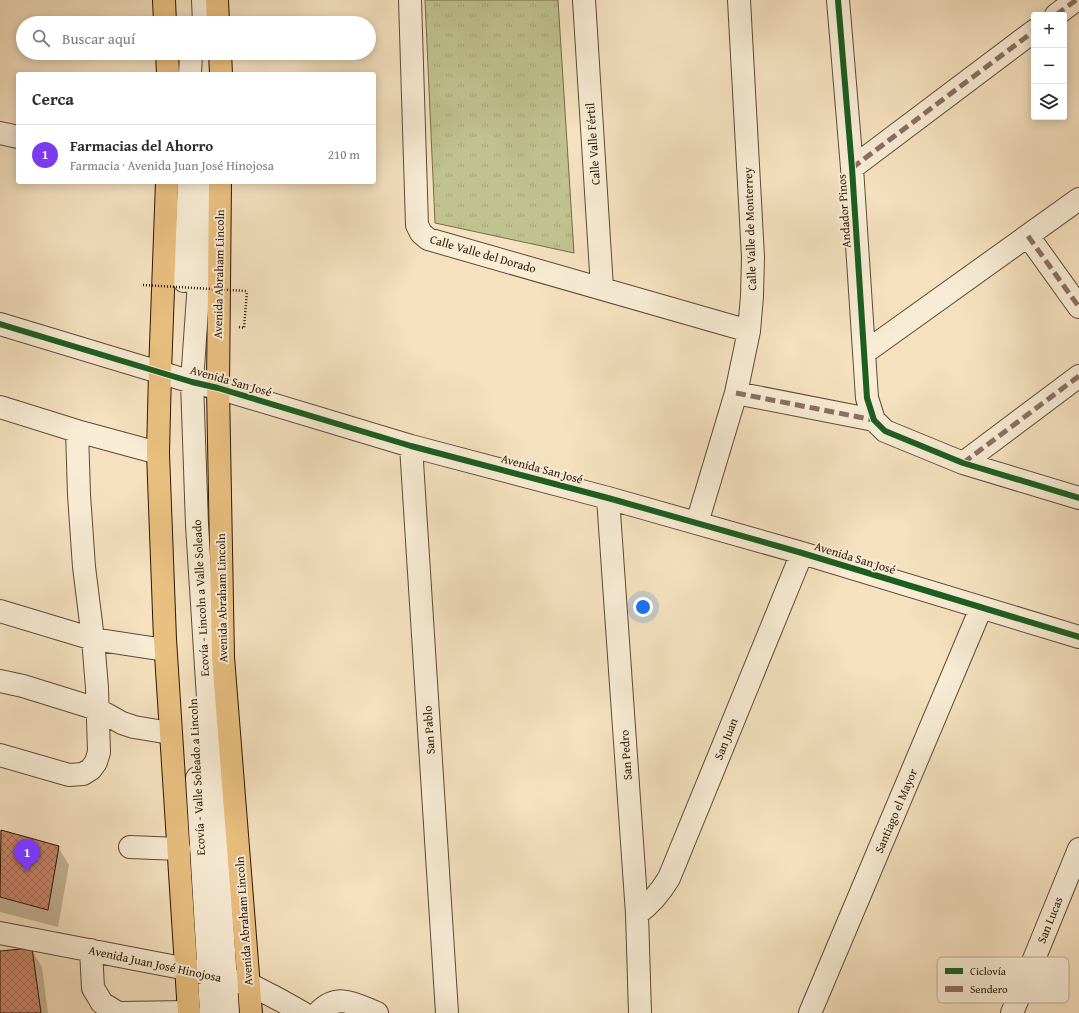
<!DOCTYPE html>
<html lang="es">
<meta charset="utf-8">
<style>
:root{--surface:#fff;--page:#f2f2f3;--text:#2b2b33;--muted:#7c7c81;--line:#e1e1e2;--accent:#7c3aed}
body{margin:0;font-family:"Gentium Book Plus",serif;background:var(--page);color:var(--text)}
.controls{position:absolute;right:12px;top:12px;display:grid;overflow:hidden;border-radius:4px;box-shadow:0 2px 10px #0003}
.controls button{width:36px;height:36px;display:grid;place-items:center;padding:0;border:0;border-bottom:1px solid var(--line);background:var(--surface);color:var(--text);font:20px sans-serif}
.you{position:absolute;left:643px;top:607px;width:14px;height:14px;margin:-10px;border:3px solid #fff;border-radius:50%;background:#1a73e8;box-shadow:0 0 0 6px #1a73e833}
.badge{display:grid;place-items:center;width:26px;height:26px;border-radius:50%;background:var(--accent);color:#fff;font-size:13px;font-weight:700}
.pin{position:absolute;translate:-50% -33px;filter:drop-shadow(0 1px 2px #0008)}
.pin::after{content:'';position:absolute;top:21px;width:14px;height:12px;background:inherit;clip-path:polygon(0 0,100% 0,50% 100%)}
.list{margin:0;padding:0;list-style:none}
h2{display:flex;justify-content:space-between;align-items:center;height:52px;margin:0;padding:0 16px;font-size:17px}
h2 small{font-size:13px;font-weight:400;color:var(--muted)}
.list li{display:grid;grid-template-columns:26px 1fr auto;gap:12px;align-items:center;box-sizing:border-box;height:60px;padding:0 16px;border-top:1px solid var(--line)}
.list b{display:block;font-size:15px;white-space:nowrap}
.list p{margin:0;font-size:13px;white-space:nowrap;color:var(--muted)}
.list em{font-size:13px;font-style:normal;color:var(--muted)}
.icon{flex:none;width:22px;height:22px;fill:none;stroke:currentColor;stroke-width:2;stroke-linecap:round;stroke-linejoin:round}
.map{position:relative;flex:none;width:1079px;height:1013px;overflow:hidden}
.search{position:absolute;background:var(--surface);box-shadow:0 2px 10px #0003;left:16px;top:16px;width:360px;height:44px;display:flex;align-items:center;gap:10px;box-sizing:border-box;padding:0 14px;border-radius:22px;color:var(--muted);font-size:15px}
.panel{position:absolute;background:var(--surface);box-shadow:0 2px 10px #0003;left:16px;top:72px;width:360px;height:112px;border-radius:4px}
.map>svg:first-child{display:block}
.grass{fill:url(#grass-tufts);stroke:#766c4a}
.shadow{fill:#0003}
.building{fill:url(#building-cross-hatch);stroke:#2c1706}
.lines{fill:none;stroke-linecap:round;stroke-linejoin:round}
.minor-casing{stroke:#5e4a34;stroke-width:24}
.major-casing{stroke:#2c1706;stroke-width:24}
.path{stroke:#2c1706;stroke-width:2.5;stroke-dasharray:1 2;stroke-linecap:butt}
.minor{stroke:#f8ecd5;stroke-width:22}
.major{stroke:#eac080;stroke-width:22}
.path-bridge{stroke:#2c1706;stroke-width:2.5;stroke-dasharray:1 2;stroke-linecap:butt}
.quiet{stroke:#8d6e63;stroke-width:5;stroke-dasharray:10 5;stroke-linecap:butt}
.cycleway-casing{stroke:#f8ecd5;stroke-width:8}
.cycleway{stroke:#1b5e20;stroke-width:6}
.labels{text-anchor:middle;stroke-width:4;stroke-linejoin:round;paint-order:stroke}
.street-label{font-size:12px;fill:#2c1706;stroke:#f8ecd5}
.key{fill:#f8ecd5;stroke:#bbac97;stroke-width:1}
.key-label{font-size:11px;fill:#2c1706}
</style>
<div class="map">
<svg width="1079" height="1013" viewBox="0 0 1079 1013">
<defs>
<pattern id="grass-tufts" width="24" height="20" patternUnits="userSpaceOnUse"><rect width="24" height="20" fill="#c0c28f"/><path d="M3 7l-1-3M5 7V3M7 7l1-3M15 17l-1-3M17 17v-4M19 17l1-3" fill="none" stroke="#a5a67a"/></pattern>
<pattern id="building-cross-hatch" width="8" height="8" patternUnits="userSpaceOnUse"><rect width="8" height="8" fill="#cd886f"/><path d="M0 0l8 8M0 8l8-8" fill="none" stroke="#a76e59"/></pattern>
</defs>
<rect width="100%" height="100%" fill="#f5e1bf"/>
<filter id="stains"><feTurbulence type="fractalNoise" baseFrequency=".005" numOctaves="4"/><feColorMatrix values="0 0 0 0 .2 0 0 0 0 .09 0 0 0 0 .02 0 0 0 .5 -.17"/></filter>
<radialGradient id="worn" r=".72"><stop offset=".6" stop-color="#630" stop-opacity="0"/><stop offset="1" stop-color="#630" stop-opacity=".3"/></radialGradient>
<path class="grass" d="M 425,0 L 558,0 L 574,253 L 435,223 Z"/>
<path class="shadow" d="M 0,831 L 58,847 L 69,865 L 58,927 L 0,912 Z
M 32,950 L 42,967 L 48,1013 L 0,1013 L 0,952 Z"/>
<path class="building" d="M 1,830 L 59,846 L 48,910 L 0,897 Z
M 32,948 L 41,1013 L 0,1013 L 0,951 Z"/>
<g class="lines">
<g class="minor-casing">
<path id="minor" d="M 203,0 L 204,23
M 410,0 L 417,225 L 421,233 L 428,239 L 749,331
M 584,0 L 602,288
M 838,0 L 852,168 L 867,398 L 874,420 L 885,431 L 963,463 L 1079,498
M 1056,15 L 1076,0
M 190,74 L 191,53
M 0,133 L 18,137
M 852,168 L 1034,31
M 204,182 L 204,210 L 192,382 L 197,525 L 228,1013
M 1028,236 L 1079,307
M 184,281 L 189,182
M 0,324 L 192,382 L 218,388 L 411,446 L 608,498 L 802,553 L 1079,637
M 864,353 L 1079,199
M 736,393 L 874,420
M 0,407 L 77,431 L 158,453
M 411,446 L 447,1013
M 963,463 L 1079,376
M 608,498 L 637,914 L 640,1013
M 697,523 L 736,393 L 749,331 L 752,296 L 753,257 L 739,0
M 0,611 L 93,639 L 165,650
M 0,681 L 23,686 L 97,709 L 122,723 L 134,727 L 170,733
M 0,755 L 69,775 L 83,774 L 91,769 L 96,762 L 99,752 L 97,688 L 93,639 L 84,567 L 79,495 L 77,431
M 197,778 L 211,1013
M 130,847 L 179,849
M 637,914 C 651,904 660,893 669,878 L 802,553
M 0,933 L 187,969 L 249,984 L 280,1000 L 303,1013
M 91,950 L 93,988 L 102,1003 L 118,1013 L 189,1012
M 318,1013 C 337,992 355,1004 377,1013
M 810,1013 L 981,608
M 1012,1013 L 1079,849"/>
</g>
<g class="major-casing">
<path id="major" d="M 164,0 L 165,23
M 217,0 L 218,23
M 167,53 L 168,74
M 220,53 L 221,74
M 167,182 L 160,372 L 158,453 L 165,639 L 189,1013
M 220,182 L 218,388 L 223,657 L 251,1013"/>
</g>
<path class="path" d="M 239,327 L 244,328 L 247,291"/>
<use href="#minor" class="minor"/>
<use href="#major" class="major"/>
<path class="path-bridge" d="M 143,285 L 247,291"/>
<path class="quiet" d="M 1056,15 L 1076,0
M 852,168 L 1034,31
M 1028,236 L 1079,307
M 736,393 L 874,420
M 963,463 L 1079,376"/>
<g class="cycleway-casing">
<path id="cycleway" d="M 838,0 L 852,168 L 867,398 L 874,420 L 885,431 L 963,463 L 1079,498
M 0,324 L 192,382 L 218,388 L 411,446 L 608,498 L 802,553 L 1079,637"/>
</g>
<use href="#cycleway" class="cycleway"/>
</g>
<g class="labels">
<g class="street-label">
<text transform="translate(593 144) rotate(-94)" y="4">Calle Valle Fértil</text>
<text transform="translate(844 211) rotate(-94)" y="4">Andador Pinos</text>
<text transform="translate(750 229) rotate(-92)" y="4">Calle Valle de Monterrey</text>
<text transform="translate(483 254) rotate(16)" y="4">Calle Valle del Dorado</text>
<text transform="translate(219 274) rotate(-89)" y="4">Avenida Abraham Lincoln</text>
<text transform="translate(231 381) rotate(16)" y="4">Avenida San José</text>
<text transform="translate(542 469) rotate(15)" y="4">Avenida San José</text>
<text transform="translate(855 558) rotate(17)" y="4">Avenida San José</text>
<text transform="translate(201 598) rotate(-93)" y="4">Ecovía - Lincoln a Valle Soleado</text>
<text transform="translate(222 598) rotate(-91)" y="4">Avenida Abraham Lincoln</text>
<text transform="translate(429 730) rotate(-94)" y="4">San Pablo</text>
<text transform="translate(726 739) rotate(-68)" y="4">San Juan</text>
<text transform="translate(626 755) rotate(-94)" y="4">San Pedro</text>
<text transform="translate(197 777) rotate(-93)" y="4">Ecovía - Valle Soleado a Lincoln</text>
<text transform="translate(896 811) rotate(-67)" y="4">Santiago el Mayor</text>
<text transform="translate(1050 920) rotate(-68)" y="4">San Lucas</text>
<text transform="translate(244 921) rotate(-94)" y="4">Avenida Abraham Lincoln</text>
<text transform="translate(155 964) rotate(12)" y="4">Avenida Juan José Hinojosa</text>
</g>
</g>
<rect x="937" y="957" width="132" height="46" rx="6" class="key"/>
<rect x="945" y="968" width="18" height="6" fill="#1b5e20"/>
<rect x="945" y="986" width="18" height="6" fill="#8d6e63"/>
<g class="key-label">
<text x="970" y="975">Ciclovía</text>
<text x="970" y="993">Sendero</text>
</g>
<rect width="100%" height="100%" filter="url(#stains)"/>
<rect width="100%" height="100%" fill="url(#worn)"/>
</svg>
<div class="controls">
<button>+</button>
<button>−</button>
<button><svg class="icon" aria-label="layers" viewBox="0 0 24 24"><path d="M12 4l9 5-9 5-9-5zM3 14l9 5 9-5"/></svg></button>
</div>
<div class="you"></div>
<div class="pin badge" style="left:27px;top:872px">1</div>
<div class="search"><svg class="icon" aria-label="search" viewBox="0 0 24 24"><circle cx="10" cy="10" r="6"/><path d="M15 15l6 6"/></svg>Buscar aquí</div>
<section class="panel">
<h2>Cerca<small></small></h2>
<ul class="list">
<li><span class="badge">1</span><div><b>Farmacias del Ahorro</b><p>Farmacia · Avenida Juan José Hinojosa</p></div><em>210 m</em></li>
</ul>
</section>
</div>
